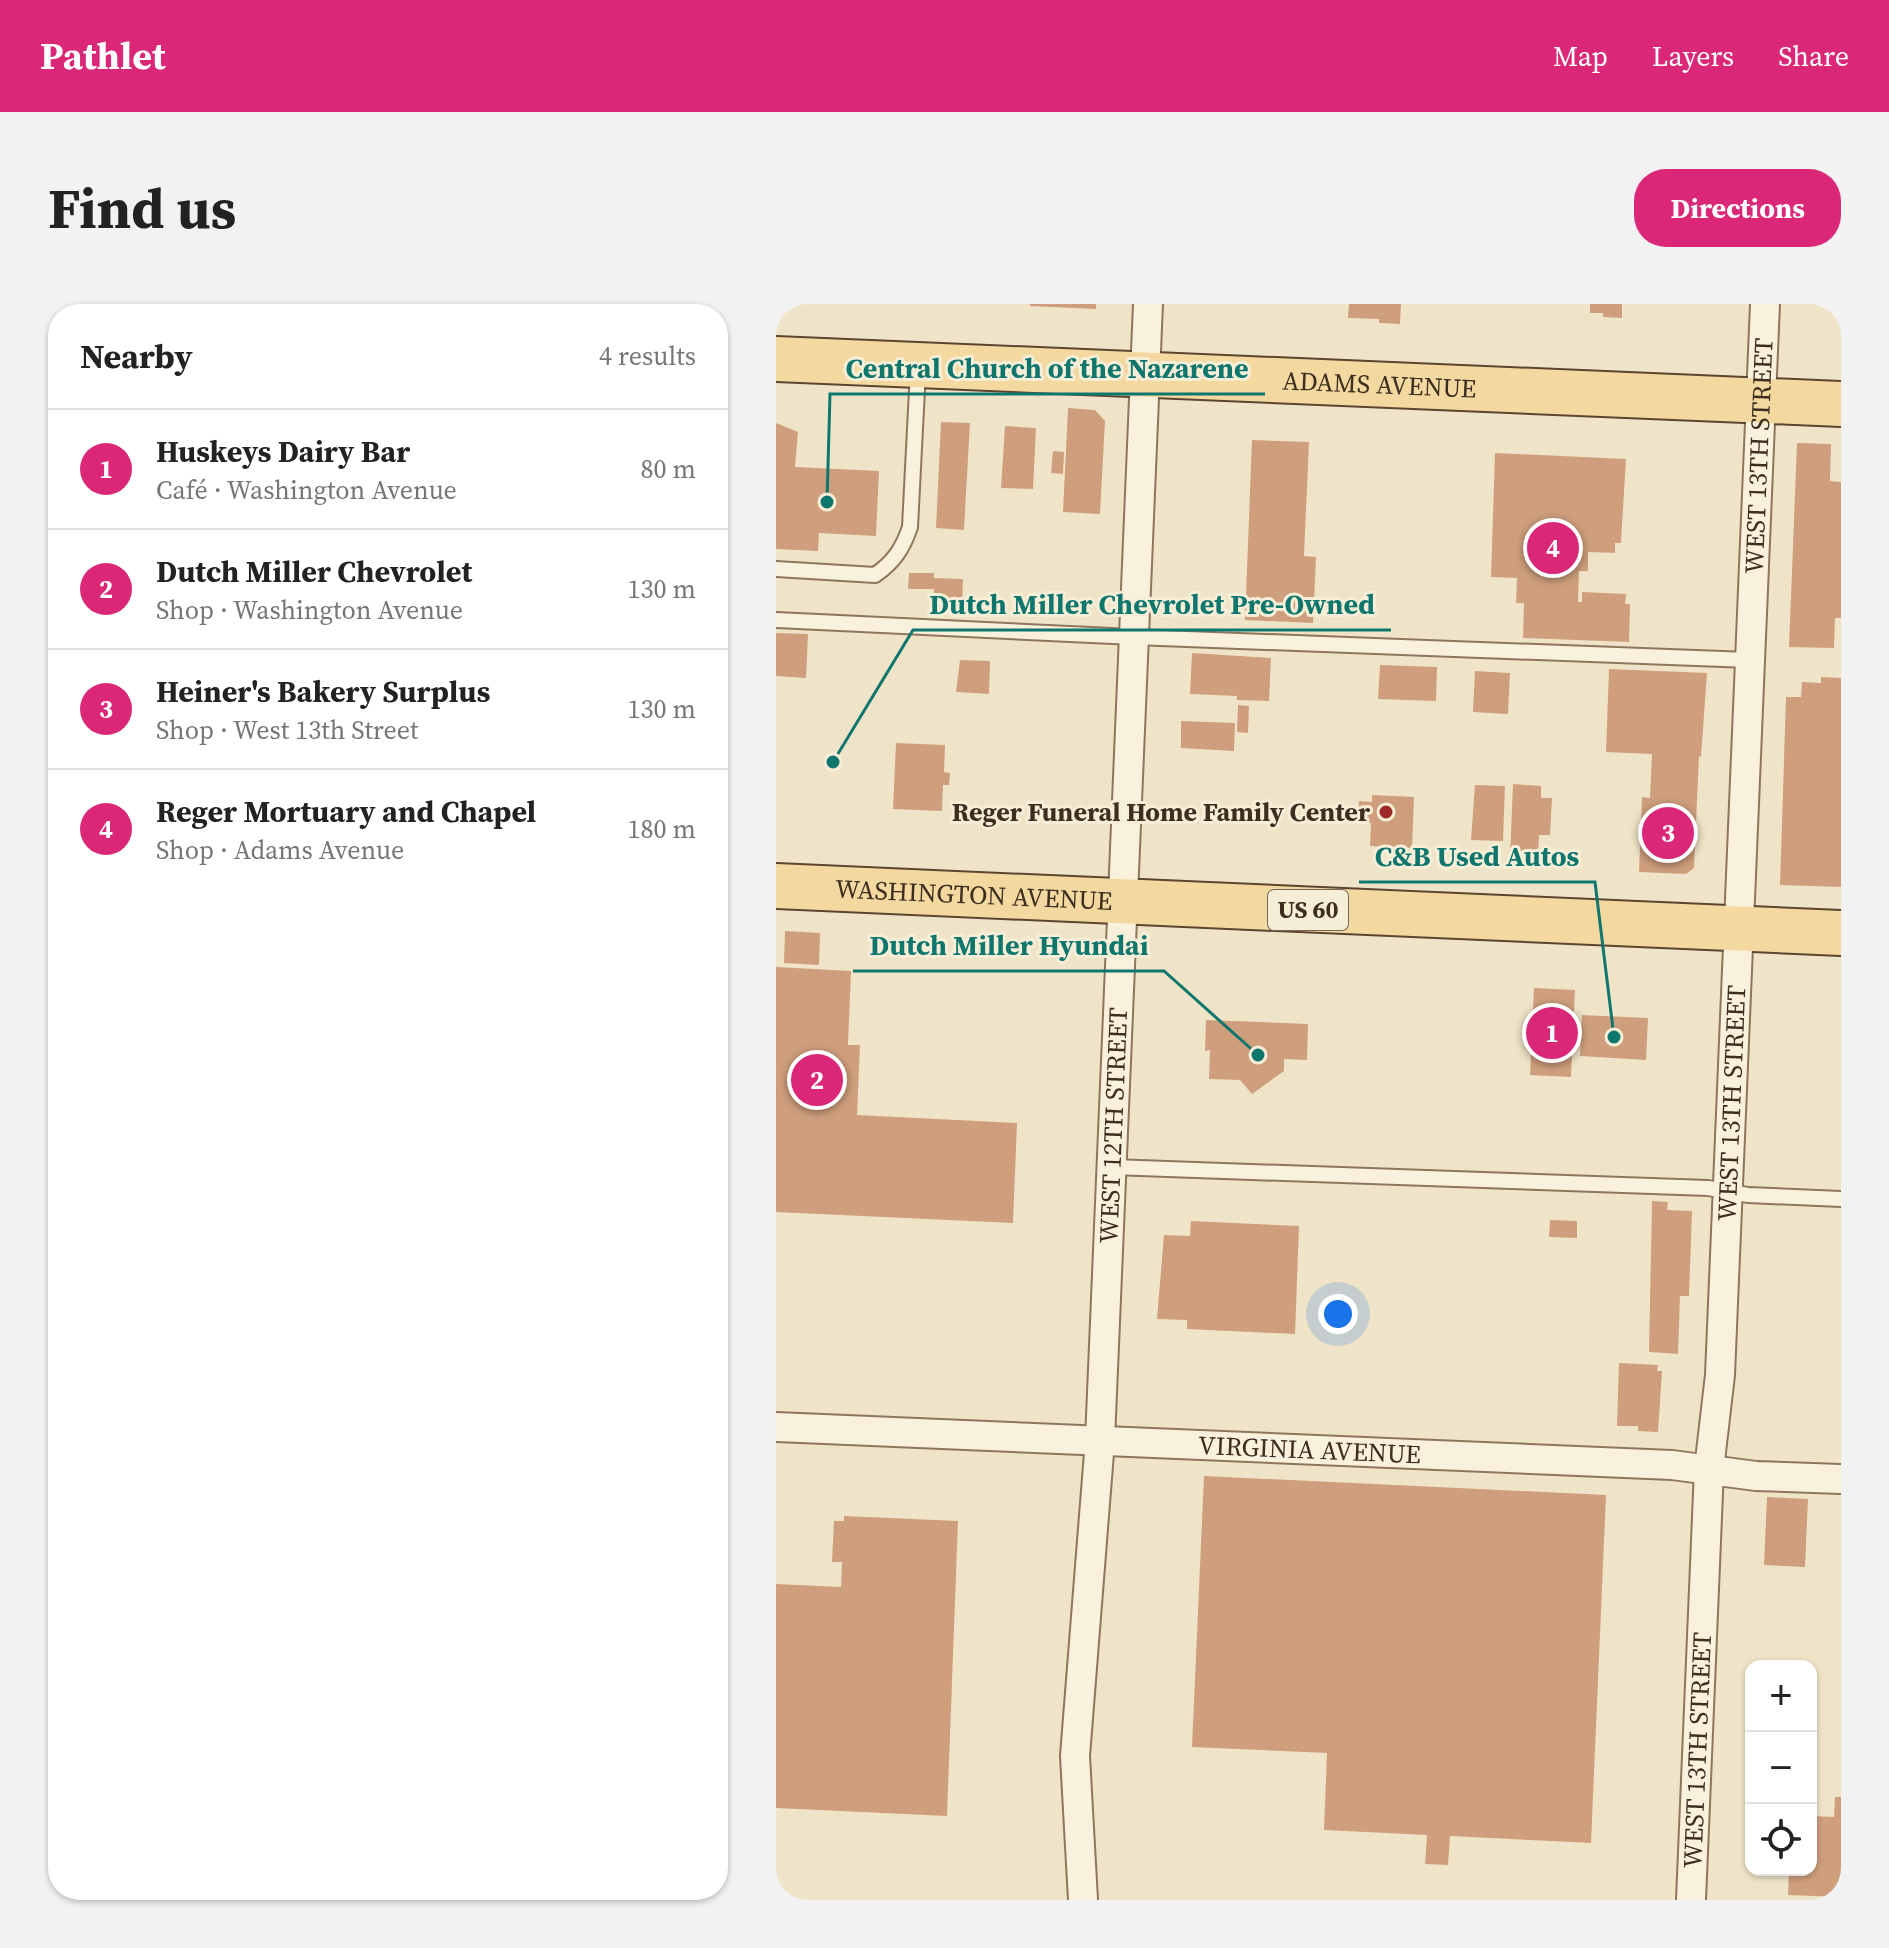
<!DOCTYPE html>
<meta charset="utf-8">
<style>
:root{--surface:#fff;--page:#f2f2f2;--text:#222;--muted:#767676;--line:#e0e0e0;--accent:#db2777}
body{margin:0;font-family:"Source Serif 4",serif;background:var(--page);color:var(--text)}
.controls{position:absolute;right:24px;bottom:24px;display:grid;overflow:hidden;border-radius:16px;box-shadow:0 2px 6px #0004}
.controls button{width:72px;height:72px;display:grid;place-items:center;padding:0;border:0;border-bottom:2px solid var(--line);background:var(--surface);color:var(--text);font:40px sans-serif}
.you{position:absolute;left:562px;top:1010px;width:28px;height:28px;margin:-20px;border:6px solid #fff;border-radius:50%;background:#1a73e8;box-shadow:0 0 0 12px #1a73e833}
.badge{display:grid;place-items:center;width:52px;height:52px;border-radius:50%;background:var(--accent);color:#fff;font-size:26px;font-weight:700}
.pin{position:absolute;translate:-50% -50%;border:4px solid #fff;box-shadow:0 2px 8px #0006}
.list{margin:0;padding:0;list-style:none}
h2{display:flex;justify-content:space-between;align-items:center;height:104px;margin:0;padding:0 32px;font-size:34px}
h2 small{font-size:26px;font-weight:400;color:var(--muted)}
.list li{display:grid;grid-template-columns:52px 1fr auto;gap:24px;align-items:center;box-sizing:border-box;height:120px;padding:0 32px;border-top:2px solid var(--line)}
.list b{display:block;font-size:30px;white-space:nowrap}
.list p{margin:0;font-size:26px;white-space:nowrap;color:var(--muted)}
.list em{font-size:26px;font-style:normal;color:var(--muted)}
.icon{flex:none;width:44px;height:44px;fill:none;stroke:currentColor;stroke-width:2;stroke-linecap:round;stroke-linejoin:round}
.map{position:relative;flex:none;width:1065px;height:1596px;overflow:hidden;border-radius:32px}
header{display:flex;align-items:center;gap:48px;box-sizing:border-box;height:112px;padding:0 40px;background:var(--accent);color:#fff}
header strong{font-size:38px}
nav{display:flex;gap:44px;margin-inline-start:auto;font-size:28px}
.intro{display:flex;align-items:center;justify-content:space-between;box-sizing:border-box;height:192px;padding:0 48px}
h1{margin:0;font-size:56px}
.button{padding:20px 36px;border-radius:32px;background:var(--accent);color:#fff;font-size:28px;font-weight:700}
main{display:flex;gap:48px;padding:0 48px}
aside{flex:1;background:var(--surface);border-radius:32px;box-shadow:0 2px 6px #0004}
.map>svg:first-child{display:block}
.building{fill:#cf9f7d}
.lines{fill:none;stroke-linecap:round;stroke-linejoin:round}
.service-casing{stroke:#8d765c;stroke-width:18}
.minor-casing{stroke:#8d765c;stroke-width:32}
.primary-casing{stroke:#5b4430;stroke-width:48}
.service{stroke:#faf1dc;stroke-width:14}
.minor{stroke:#faf1dc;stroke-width:28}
.primary{stroke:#f3d9a0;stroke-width:44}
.poi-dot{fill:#9e2a2b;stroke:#f7eed8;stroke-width:3}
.labels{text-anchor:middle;stroke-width:6;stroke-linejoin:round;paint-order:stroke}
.shield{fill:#f7eed8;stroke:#756857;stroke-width:2}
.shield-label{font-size:24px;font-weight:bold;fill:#3d2e20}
.street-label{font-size:26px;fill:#3d2e20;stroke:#f7eed8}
.poi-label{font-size:26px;font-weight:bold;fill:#3d2e20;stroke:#f7eed8;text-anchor:end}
.leader{fill:none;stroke:#0f766e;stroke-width:3}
.callout-dot{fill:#0f766e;stroke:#f7eed8;stroke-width:3}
.callout-label{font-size:28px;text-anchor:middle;font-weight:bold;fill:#0f766e;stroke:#f7eed8;stroke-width:6;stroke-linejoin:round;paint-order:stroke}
</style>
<header>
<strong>Pathlet</strong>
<nav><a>Map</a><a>Layers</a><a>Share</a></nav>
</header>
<div class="intro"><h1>Find us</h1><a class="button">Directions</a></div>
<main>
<aside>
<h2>Nearby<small>4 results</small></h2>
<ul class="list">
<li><span class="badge">1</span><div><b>Huskeys Dairy Bar</b><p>Café · Washington Avenue</p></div><em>80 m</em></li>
<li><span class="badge">2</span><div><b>Dutch Miller Chevrolet</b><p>Shop · Washington Avenue</p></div><em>130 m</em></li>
<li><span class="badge">3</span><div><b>Heiner's Bakery Surplus</b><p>Shop · West 13th Street</p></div><em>130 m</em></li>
<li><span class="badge">4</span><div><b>Reger Mortuary and Chapel</b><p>Shop · Adams Avenue</p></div><em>180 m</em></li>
</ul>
</aside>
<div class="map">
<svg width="1065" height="1596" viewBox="0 0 1065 1596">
<rect width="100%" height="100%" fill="#f0e4c8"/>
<path class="building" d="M 254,0 L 320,0 L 320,5 L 254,2 Z
M 573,0 L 625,0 L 624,20 L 603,19 L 603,15 L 572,14 Z
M 814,0 L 846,0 L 846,14 L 827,13 L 827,9 L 814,9 Z
M 292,104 L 319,106 L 329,117 L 324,210 L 287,208 Z
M 165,118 L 194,119 L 188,226 L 160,224 Z
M 0,119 L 22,128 L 19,163 L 103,167 L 100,232 L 43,229 L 42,247 L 0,245 Z
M 229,122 L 260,124 L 257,185 L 225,184 Z
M 476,136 L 533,138 L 528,252 L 540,253 L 537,319 L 469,316 Z
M 1021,139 L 1055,140 L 1054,177 L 1065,178 L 1065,314 L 1059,314 L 1058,344 L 1013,343 Z
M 277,147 L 288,148 L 287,170 L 275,169 Z
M 719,149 L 850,155 L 845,239 L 839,239 L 839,249 L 812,248 L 812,267 L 803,267 L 802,298 L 806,298 L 806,288 L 850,290 L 849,300 L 854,300 L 853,338 L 747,334 L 748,299 L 740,299 L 741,274 L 715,273 Z
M 133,269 L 158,269 L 158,274 L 187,275 L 186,304 L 158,303 L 158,285 L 132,285 Z
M 0,329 L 32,330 L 30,374 L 0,372 Z
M 416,349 L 495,354 L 493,397 L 461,396 L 461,392 L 414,390 Z
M 184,356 L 214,357 L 213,390 L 180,388 Z
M 604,361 L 661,363 L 660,397 L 602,395 Z
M 833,365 L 931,369 L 925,453 L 923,452 L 918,564 L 910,570 L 863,568 L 866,493 L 874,494 L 876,450 L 830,448 Z
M 699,367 L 734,369 L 732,410 L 697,408 Z
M 1045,373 L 1065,374 L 1065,583 L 1004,581 L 1010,393 L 1025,393 L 1026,378 L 1045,379 Z
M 462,401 L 473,402 L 472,429 L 461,428 Z
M 405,417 L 459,419 L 458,447 L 405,444 Z
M 120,439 L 169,441 L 168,468 L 174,469 L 173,481 L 167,481 L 166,507 L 117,505 Z
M 737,480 L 765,482 L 765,494 L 776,494 L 774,531 L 763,531 L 762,553 L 734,552 Z
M 699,481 L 729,482 L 727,537 L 695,536 Z
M 596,491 L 638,493 L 636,544 L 594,542 L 595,519 L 582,518 L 583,497 L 596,498 Z
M 9,627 L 44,629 L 43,661 L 8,659 Z
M 0,663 L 75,667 L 72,741 L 84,741 L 81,811 L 241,819 L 237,919 L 0,908 Z
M 758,684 L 799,686 L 795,773 L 754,771 Z
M 806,711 L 872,714 L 870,756 L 804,752 Z
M 430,716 L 532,720 L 531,756 L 508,755 L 508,767 L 476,790 L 464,776 L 433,775 L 434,746 L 429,747 Z
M 876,897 L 892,898 L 891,906 L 916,907 L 913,992 L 904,992 L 902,1050 L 873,1048 Z
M 774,916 L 801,917 L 801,934 L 773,933 Z
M 415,917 L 523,922 L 519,1030 L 411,1025 L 411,1016 L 381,1015 L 388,931 L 414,932 Z
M 843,1059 L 882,1061 L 881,1067 L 886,1067 L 882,1128 L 862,1127 L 862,1122 L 841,1122 Z
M 428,1172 L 830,1191 L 815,1539 L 674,1532 L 672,1561 L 649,1560 L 651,1531 L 548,1526 L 551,1449 L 416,1443 Z
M 991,1193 L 1032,1195 L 1029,1263 L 988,1261 Z
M 68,1212 L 182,1217 L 171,1512 L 0,1504 L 0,1280 L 65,1283 L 66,1258 L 56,1258 L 58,1217 L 68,1217 Z
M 1059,1493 L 1065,1493 L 1065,1593 L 1012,1591 L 1013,1566 L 1035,1566 L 1035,1512 L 1058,1513 Z"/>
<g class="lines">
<g class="service-casing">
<path id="service" d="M 0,265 L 99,271 C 118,258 127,244 134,223 L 142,66
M 0,316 L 358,333 L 973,356
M 336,863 L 932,884 L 972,891 L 1065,895"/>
</g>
<g class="minor-casing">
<g id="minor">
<path id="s1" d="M 0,1123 L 896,1161 L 980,1172 L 1065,1175"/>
<path id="s2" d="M 307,1596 L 299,1452 L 324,1136 L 372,0"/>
<path id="s3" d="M 915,1596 L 933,1165 L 944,1071 L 989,0"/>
</g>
</g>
<g class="primary-casing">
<g id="primary">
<path id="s4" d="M 0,55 L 1065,100"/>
<path id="s5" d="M 0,582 L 1065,629"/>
</g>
</g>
<use href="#service" class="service"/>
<use href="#minor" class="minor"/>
<use href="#primary" class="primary"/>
</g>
<circle class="poi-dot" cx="610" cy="508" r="8"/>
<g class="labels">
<rect class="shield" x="492" y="586" width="80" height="40" rx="6"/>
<g class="shield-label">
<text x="532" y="614">US 60</text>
</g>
<g class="street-label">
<text dy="9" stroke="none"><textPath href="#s4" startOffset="604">ADAMS AVENUE</textPath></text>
<text dy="9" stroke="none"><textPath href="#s3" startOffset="1446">WEST 13TH STREET</textPath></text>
<text dy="9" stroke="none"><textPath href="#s5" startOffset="198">WASHINGTON AVENUE</textPath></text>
<text dy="9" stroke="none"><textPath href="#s3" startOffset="798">WEST 13TH STREET</textPath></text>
<text dy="9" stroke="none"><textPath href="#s2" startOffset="776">WEST 12TH STREET</textPath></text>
<text dy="9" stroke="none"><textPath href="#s1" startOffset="534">VIRGINIA AVENUE</textPath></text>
<text dy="9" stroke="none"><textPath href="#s3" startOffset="150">WEST 13TH STREET</textPath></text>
</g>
<g class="poi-label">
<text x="594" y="517">Reger Funeral Home Family Center</text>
</g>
</g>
<path class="leader" d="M51 198L54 90H489M57 458L137 326H615M838 733L819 578H583M482 751L388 667H77"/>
<g class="callout-dot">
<circle cx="51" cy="198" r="8"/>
<circle cx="57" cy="458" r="8"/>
<circle cx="838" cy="733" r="8"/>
<circle cx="482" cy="751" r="8"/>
</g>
<g class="callout-label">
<text x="271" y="74">Central Church of the Nazarene</text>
<text x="376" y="310">Dutch Miller Chevrolet Pre-Owned</text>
<text x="701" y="562">C&amp;B Used Autos</text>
<text x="233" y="651">Dutch Miller Hyundai</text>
</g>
</svg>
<div class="controls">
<button>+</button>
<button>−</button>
<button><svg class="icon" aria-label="locate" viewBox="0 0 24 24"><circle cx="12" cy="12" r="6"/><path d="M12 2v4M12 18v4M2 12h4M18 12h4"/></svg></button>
</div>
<div class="you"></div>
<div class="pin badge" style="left:776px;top:729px">1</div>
<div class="pin badge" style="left:41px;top:776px">2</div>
<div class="pin badge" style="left:892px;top:529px">3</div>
<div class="pin badge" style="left:777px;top:244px">4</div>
</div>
</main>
